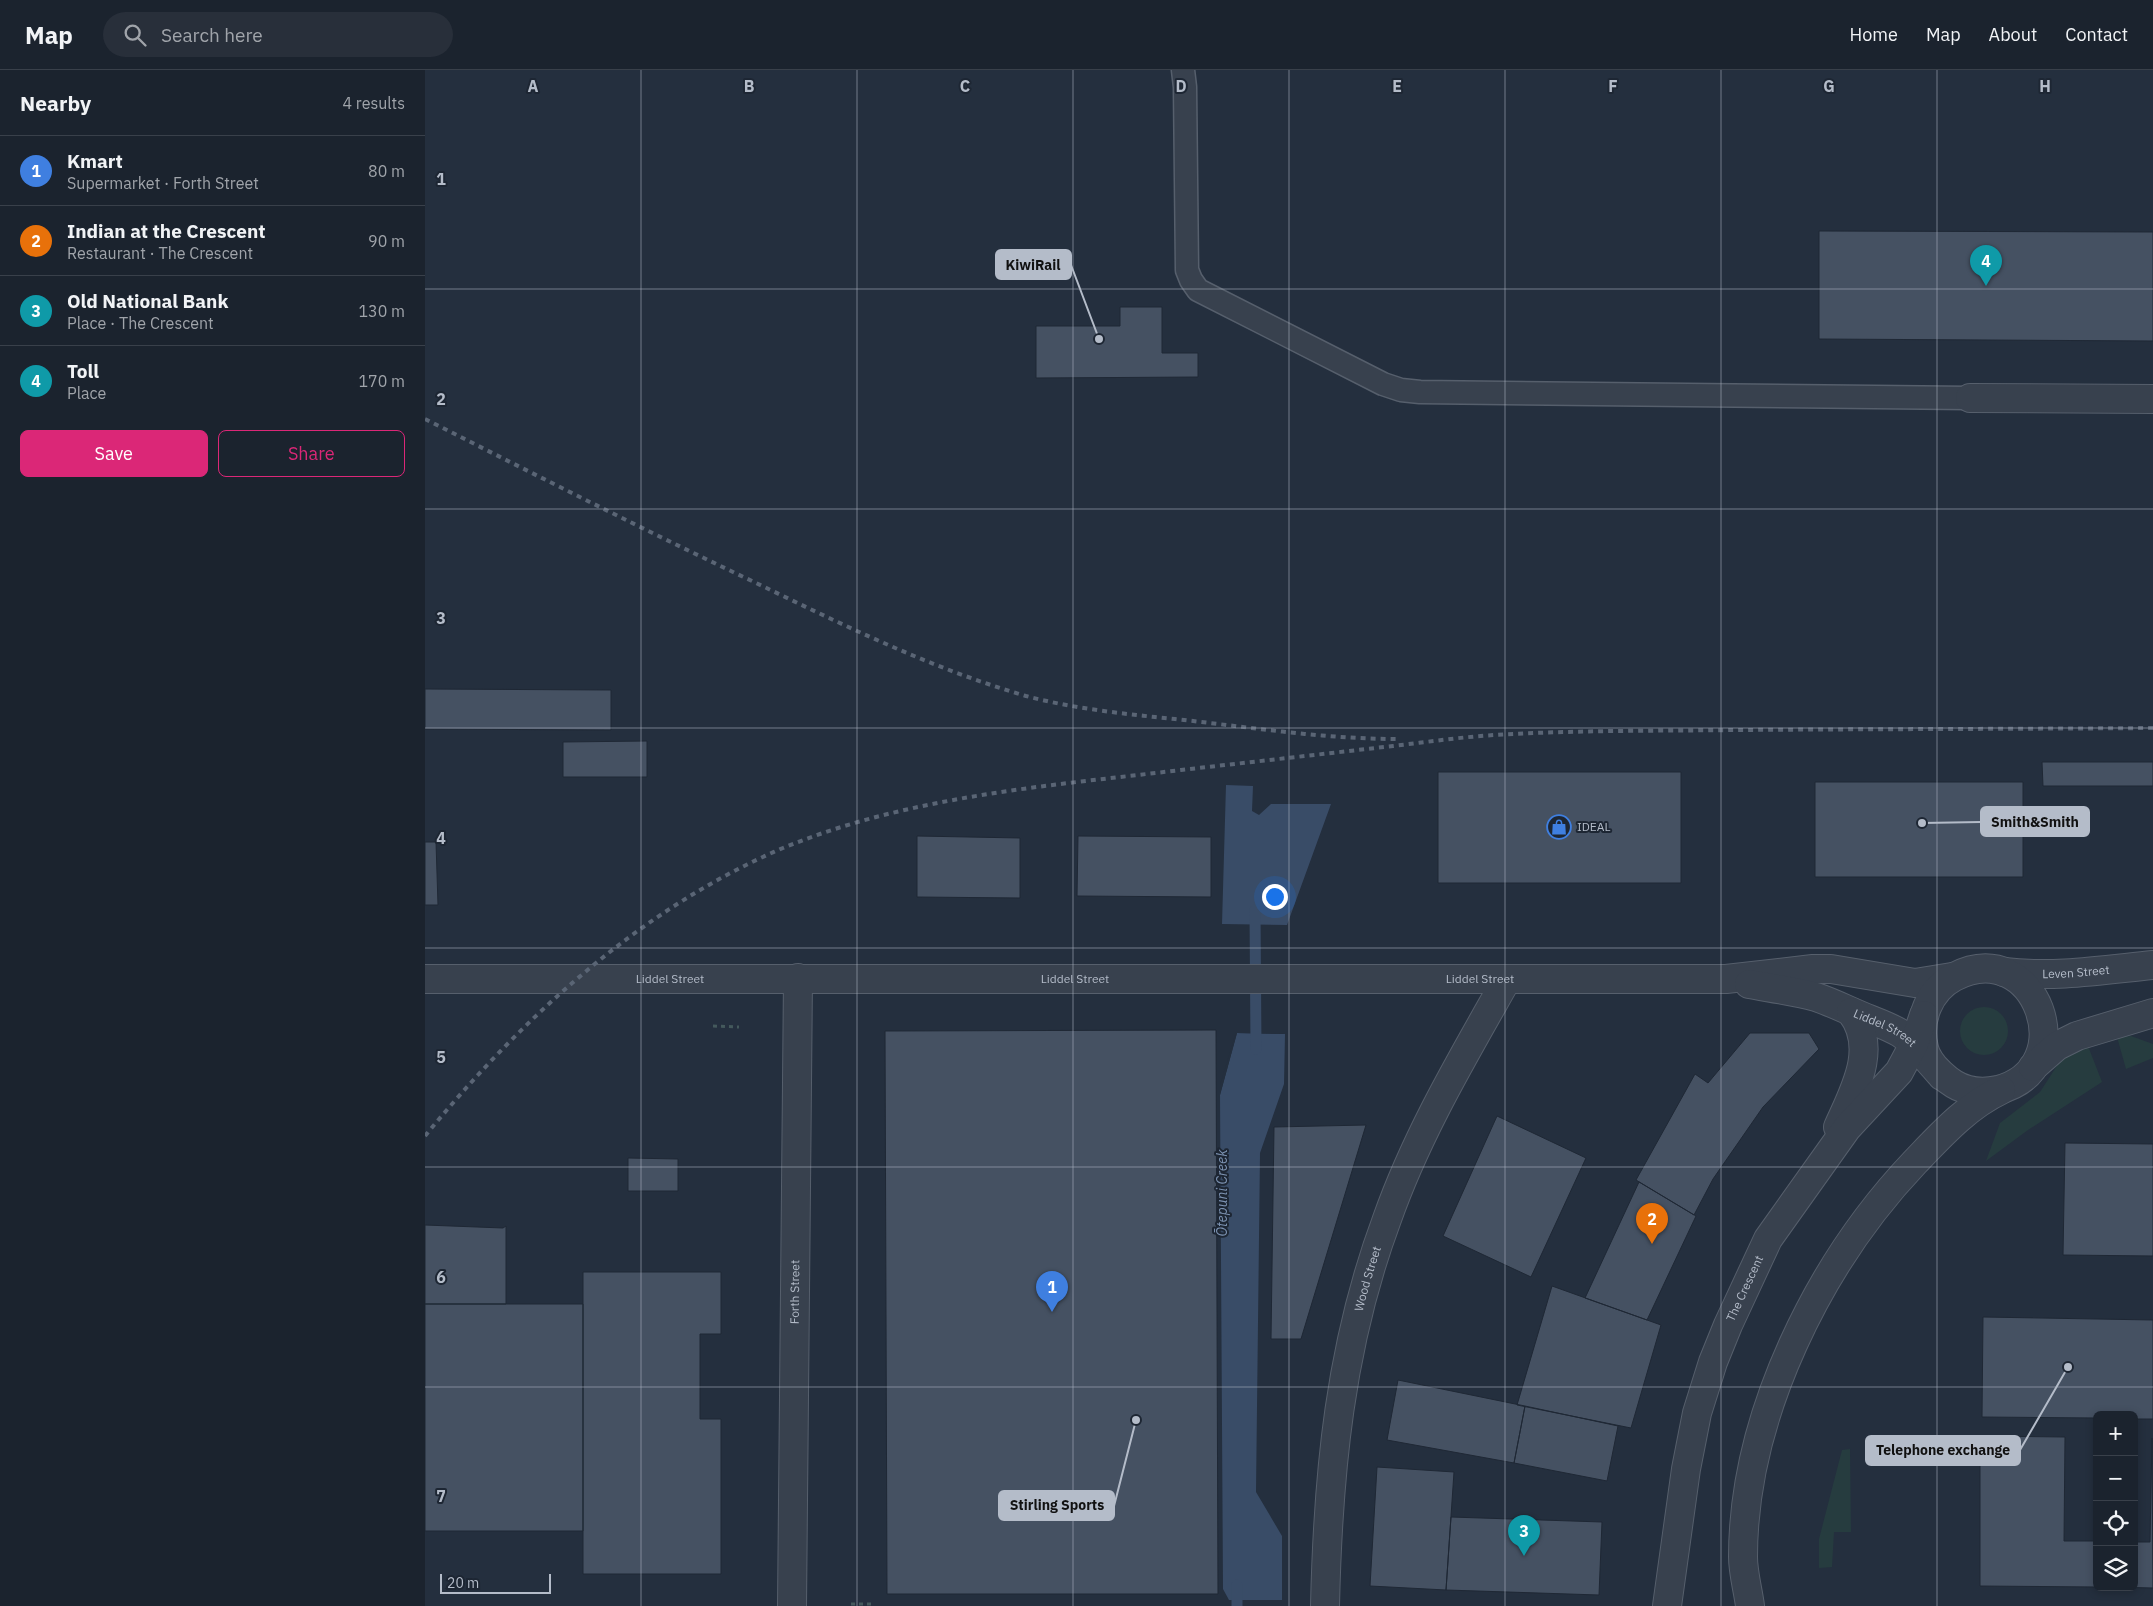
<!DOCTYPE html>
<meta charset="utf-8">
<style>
:root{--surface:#1b232e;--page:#282f3a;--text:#f1f3f6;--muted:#a0a4aa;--line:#39404a;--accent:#db2777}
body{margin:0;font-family:"IBM Plex Sans",sans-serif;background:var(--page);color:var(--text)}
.controls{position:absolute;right:15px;bottom:15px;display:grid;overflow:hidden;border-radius:8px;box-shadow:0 2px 8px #0003}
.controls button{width:45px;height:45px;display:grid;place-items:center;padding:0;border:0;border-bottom:1px solid var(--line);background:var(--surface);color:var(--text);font:25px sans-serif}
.scale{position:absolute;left:15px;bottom:12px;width:111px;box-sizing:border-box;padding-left:5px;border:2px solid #b4bcc9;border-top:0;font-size:14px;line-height:18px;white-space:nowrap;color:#b4bcc9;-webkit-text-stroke:4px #1d2633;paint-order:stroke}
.you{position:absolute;left:849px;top:826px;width:18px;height:18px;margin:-12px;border:4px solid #fff;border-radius:50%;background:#1a73e8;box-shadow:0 0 0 8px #1a73e833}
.badge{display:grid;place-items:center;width:32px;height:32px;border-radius:50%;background:var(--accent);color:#fff;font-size:16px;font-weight:700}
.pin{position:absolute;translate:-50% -41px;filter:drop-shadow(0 1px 2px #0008)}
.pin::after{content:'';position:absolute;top:26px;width:18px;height:15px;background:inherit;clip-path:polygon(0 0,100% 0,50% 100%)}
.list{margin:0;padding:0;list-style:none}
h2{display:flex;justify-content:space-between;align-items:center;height:65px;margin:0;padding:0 20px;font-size:21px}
h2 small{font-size:16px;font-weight:400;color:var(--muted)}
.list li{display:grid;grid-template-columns:32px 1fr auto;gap:15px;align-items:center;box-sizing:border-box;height:70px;padding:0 20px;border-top:1px solid var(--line)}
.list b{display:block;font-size:19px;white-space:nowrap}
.list p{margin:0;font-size:16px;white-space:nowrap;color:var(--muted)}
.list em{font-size:16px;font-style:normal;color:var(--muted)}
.actions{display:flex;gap:10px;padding:15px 20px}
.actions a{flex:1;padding:11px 0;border:1px solid var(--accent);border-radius:8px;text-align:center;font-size:18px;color:var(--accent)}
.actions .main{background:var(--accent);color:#fff}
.icon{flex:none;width:28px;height:28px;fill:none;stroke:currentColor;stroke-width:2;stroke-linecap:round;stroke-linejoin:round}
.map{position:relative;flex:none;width:1728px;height:1536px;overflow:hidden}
header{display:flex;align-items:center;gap:30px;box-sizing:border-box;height:70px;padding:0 25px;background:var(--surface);border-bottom:1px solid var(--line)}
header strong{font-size:24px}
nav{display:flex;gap:28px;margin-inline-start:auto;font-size:18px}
.search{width:350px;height:45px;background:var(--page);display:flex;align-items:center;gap:12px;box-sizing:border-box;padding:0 18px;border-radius:28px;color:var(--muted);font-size:19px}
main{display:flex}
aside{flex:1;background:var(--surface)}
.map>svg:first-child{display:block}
.green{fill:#263c3f}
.water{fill:#394c67}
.pier{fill:#242f3e}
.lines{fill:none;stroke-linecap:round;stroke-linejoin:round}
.stream{stroke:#394c67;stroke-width:11}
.building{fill:#455162;stroke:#1f2835}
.service-casing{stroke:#565f6c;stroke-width:25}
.minor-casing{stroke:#565f6c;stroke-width:30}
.tertiary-casing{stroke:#565f6c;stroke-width:30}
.path{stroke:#44595c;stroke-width:3;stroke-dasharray:4 4;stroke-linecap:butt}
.service{stroke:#38414e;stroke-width:22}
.minor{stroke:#38414e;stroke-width:28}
.tertiary{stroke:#38414e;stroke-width:28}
.rail{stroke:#5a6575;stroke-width:4;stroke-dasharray:5 5;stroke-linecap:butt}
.grid{fill:none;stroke:#b4bcc9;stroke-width:1;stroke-opacity:0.55}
.labels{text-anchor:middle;stroke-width:4;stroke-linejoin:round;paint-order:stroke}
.poi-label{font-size:12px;fill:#b4bcc9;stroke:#1d2633;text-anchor:start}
.street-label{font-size:12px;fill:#b4bcc9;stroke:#1d2633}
.water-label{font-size:14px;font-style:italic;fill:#7c92b1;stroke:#1d2633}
.grid-label{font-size:16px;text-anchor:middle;font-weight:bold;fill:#b4bcc9;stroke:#1d2633;stroke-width:4;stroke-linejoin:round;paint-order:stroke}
.leader{fill:none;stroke:#b4bcc9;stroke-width:2}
.callout-dot{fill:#b4bcc9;stroke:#1d2633;stroke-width:2}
.callout{fill:#b4bcc9;stroke:#b4bcc9;stroke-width:2}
.callout-label{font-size:14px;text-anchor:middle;font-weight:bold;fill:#111}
</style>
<header>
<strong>Map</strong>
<div class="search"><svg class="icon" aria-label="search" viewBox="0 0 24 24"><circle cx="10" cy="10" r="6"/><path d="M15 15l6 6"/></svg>Search here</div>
<nav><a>Home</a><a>Map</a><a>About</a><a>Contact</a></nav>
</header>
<main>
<aside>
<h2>Nearby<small>4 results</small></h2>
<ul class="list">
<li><span class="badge" style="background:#3f7fe0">1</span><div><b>Kmart</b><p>Supermarket · Forth Street</p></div><em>80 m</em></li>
<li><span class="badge" style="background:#e8710a">2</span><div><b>Indian at the Crescent</b><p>Restaurant · The Crescent</p></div><em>90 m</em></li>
<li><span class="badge" style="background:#0f9aa8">3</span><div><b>Old National Bank</b><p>Place · The Crescent</p></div><em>130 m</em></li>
<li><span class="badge" style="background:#0f9aa8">4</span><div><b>Toll</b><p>Place</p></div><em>170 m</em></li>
</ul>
<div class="actions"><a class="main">Save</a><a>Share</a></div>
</aside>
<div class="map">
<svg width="1728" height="1536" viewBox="0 0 1728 1536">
<rect width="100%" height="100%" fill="#242f3e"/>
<path class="green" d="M1535 961a24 24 0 1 1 48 0a24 24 0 1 1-48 0Z
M 1706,966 L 1728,974 L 1728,988 L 1701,999 L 1692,967 Z
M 1663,976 L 1677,1012 L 1603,1060 L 1561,1091 L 1575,1053 L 1615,1022 L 1635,991 L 1649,982 Z
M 1425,1379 L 1426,1462 L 1409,1462 L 1407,1497 L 1394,1498 L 1394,1469 L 1417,1380 Z"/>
<path class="water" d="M 801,715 L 828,716 L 827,741 L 834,745 L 846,734 L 906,734 L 862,855 L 797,854 Z
M 812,963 L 860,964 L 859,1014 L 835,1083 L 831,1422 L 857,1466 L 857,1530 L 804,1530 L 798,1519 L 795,1025 Z"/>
<path class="pier" d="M 811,962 L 861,962 L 860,964 L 812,963 L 795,1025 L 795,1015 Z"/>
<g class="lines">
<path class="stream" d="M 830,840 L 831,979
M 812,1515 L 812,1536"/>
</g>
<path class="building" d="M 1394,161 L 1728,162 L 1728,271 L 1394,269 Z
M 695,237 L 737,237 L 737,283 L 773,283 L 773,307 L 611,308 L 611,256 L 695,256 Z
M 0,619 L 186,620 L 186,660 L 0,659 Z
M 222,671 L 222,707 L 138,707 L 138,672 Z
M 1617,692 L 1728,692 L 1728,716 L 1618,716 Z
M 1013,702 L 1256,702 L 1256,813 L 1013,813 Z
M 1390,712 L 1598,712 L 1598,807 L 1390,807 Z
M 492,766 L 595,768 L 595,828 L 492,827 Z
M 653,766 L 786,767 L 786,827 L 652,826 Z
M 0,772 L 11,772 L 13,835 L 0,835 Z
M 791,960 L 793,1524 L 462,1524 L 460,961 Z
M 1325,963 L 1384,963 L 1394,979 L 1338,1037 L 1288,1109 L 1269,1145 L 1211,1110 L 1270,1004 L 1283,1013 Z
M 1072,1046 L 1161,1088 L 1106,1207 L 1018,1166 Z
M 941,1055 L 876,1269 L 846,1269 L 849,1057 Z
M 1640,1073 L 1728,1074 L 1728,1186 L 1638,1185 Z
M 203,1088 L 253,1089 L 253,1121 L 203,1121 Z
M 1214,1112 L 1271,1146 L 1222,1250 L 1160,1228 Z
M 0,1155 L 78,1158 L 81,1156 L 81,1234 L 0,1234 Z
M 158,1202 L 296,1202 L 296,1264 L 275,1264 L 275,1349 L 296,1349 L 296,1504 L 158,1504 Z
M 1127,1216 L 1236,1255 L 1206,1358 L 1092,1335 Z
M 0,1234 L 158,1234 L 158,1461 L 0,1461 Z
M 1558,1247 L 1728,1250 L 1728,1349 L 1709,1349 L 1709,1345 L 1672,1345 L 1672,1348 L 1557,1347 Z
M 973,1310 L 1100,1336 L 1089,1393 L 962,1370 Z
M 1100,1336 L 1193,1356 L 1182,1411 L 1089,1393 Z
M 1555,1366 L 1640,1367 L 1639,1471 L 1672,1471 L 1672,1517 L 1555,1516 Z
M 1727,1368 L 1728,1518 L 1687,1517 L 1709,1517 L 1709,1472 L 1725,1472 Z
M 952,1397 L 1029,1402 L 1021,1520 L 945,1516 Z
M 1026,1447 L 1177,1452 L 1174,1525 L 1021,1520 Z"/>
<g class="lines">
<g class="service-casing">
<path id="service" d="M 758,0 L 760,17 L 762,200 L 766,210 L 773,220 L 958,314 L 976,320 L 995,322 L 1545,328"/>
</g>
<g class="minor-casing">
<g id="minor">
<path d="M 1545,328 L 1728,329"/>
<path id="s1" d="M 367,1536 L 373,908"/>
<path id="s2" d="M 900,1536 C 903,1402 915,1275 962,1149 C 992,1064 1038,987 1082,909"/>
</g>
</g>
<g class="tertiary-casing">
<g id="tertiary">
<path id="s3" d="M 1579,902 C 1629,908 1678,900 1728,895"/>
<path id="s4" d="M 0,909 L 1301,909 L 1388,899 L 1406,899 L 1490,913 L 1527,907"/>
<path id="s5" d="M 1324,914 C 1346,918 1369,921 1391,927 C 1409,933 1426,942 1444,949 C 1454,953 1465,957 1475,963 C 1496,976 1507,1001 1529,1014 C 1542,1022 1559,1023 1573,1020 C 1659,998 1611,864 1529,907 C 1504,920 1492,951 1499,978 C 1501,989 1510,998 1517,1006"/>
<path d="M 1608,997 L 1632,976 L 1652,966 L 1728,943"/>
<path d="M 1413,1057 C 1429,1021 1454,978 1426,942"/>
<path id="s6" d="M 1242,1536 L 1261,1399 L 1272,1343 L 1288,1292 L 1303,1255 L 1343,1169 L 1422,1058 L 1474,1002 L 1489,974 L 1499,945"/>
<path d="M 1325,1536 C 1323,1520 1318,1503 1318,1487 C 1318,1346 1394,1193 1490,1092 C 1516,1065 1542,1036 1576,1020"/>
</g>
</g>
<path class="path" d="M 288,956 L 314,957
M 426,1534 L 449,1534"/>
<use href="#service" class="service"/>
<use href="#minor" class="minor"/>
<use href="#tertiary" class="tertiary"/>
<path class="rail" d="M 0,349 C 109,404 217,459 327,511 C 416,554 505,598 601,626 C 650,639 700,644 750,649 C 824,657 898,669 973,669
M 0,1066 C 96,949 216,838 358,778 C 484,726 622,716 756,700 C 827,692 898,684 968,676 C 1002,672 1036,667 1070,665 C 1150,660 1231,661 1311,660 C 1450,659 1589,659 1728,658"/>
</g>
<path class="grid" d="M 216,0 L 216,1536M 432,0 L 432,1536M 648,0 L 648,1536M 864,0 L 864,1536M 1080,0 L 1080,1536M 1296,0 L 1296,1536M 1512,0 L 1512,1536M 0,219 L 1728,219M 0,439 L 1728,439M 0,658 L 1728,658M 0,878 L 1728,878M 0,1097 L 1728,1097M 0,1317 L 1728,1317"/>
<defs>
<g id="shop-ring" transform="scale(1.25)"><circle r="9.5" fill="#1d2633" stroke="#3f7fe0" stroke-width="1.5"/><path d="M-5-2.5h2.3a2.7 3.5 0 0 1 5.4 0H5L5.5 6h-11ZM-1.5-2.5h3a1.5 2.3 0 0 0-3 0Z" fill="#3f7fe0"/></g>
</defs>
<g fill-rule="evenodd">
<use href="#shop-ring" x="1134" y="757"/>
</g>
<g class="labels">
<g class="poi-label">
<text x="1152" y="761">IDEAL</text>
</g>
<g class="street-label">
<text dy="4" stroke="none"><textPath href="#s3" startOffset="72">Leven Street</textPath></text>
<text dy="4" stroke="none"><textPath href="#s4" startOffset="245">Liddel Street</textPath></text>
<text dy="4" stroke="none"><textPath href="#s4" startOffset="650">Liddel Street</textPath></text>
<text dy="4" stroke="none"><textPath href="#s4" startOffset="1055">Liddel Street</textPath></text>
<text dy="4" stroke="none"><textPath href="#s5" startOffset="144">Liddel Street</textPath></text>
<text dy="4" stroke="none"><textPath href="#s2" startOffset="331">Wood Street</textPath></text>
<text dy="4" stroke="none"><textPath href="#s6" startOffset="329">The Crescent</textPath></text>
<text dy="4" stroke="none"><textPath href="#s1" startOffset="314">Forth Street</textPath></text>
</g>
<g class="water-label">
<text transform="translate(797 1123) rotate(-90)" y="5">Ōtepuni Creek</text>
</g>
</g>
<g class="grid-label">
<text x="108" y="22">A</text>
<text x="324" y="22">B</text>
<text x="540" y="22">C</text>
<text x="756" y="22">D</text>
<text x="972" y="22">E</text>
<text x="1188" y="22">F</text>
<text x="1404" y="22">G</text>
<text x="1620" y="22">H</text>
<text x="16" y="115">1</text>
<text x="16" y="335">2</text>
<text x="16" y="554">3</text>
<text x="16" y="774">4</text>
<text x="16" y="993">5</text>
<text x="16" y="1213">6</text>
<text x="16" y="1432">7</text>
</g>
<path class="leader" d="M674 269L646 195M1497 753L1556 752M1643 1297L1595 1380M711 1350L689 1436"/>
<g class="callout-dot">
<circle cx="674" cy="269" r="5"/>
<circle cx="1497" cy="753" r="5"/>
<circle cx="1643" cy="1297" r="5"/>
<circle cx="711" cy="1350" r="5"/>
</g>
<g class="callout">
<rect x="571" y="180" width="75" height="29" rx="5"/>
<rect x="1556" y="737" width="108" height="29" rx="5"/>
<rect x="1441" y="1366" width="154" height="29" rx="5"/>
<rect x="574" y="1421" width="115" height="29" rx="5"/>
</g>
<g class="callout-label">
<text x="608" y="200">KiwiRail</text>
<text x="1610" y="757">Smith&amp;Smith</text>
<text x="1518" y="1385">Telephone exchange</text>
<text x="632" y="1440">Stirling Sports</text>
</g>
</svg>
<div class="controls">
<button>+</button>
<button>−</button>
<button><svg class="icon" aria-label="locate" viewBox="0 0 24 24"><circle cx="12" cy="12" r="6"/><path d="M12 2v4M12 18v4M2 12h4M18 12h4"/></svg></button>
<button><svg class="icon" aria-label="layers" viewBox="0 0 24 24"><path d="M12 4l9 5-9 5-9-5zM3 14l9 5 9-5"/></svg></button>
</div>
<div class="scale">20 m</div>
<div class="you"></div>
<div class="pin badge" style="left:627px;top:1242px;background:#3f7fe0">1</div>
<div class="pin badge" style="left:1227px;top:1174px;background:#e8710a">2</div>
<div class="pin badge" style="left:1099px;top:1486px;background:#0f9aa8">3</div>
<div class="pin badge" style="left:1561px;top:216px;background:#0f9aa8">4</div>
</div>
</main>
